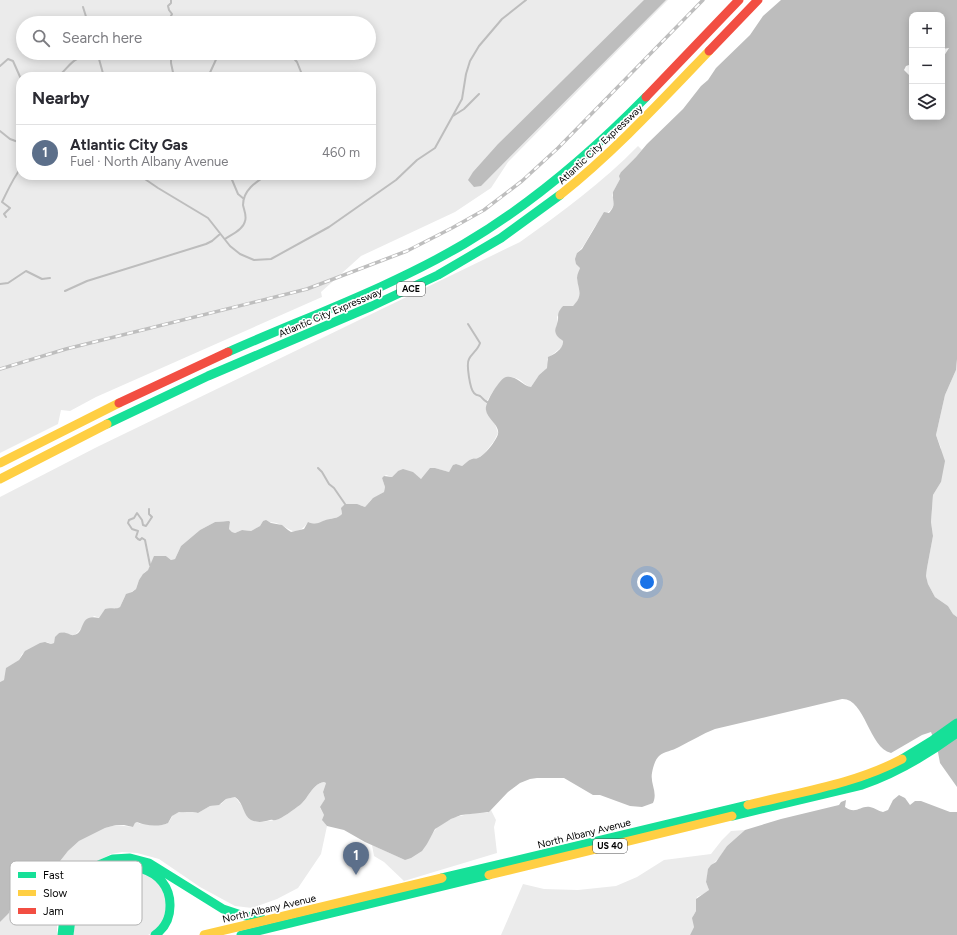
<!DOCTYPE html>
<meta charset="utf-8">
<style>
:root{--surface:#fff;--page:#f7f7f7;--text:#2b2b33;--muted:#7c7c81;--line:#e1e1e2;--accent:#595959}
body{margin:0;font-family:Figtree,sans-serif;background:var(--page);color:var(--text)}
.controls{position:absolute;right:12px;top:12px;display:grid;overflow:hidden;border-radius:8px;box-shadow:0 2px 10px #0003}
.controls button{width:36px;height:36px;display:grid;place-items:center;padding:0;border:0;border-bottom:1px solid var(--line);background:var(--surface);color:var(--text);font:20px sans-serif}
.you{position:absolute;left:647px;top:582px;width:14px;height:14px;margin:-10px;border:3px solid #fff;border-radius:50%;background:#1a73e8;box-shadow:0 0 0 6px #1a73e833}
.badge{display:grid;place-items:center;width:26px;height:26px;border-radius:50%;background:var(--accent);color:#fff;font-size:13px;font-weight:700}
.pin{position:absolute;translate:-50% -33px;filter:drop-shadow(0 1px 2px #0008)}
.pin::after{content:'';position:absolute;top:21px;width:14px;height:12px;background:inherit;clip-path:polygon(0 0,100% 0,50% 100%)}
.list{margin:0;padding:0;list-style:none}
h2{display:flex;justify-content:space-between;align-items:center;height:52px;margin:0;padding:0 16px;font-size:17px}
h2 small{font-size:13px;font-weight:400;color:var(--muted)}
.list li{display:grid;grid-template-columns:26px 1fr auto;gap:12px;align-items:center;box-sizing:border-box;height:56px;padding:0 16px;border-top:1px solid var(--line)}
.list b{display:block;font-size:15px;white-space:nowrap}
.list p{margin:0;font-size:13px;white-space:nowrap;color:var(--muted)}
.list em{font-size:13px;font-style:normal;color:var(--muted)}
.icon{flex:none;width:22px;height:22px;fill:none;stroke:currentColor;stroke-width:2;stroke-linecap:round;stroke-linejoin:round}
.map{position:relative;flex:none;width:957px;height:935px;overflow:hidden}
.search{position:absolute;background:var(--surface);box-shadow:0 2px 10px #0003;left:16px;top:16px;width:360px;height:44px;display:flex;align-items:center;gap:10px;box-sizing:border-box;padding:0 14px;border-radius:22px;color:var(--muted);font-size:15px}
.panel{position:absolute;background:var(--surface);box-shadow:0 2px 10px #0003;left:16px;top:72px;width:360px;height:108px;border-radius:16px}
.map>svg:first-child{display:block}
.green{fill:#ebebeb;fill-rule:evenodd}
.water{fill:#bdbdbd;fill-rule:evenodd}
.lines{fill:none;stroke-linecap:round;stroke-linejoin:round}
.stream{stroke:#bdbdbd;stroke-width:2}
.fast{stroke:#16e098;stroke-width:9}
.slow{stroke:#ffcf43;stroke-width:9}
.jam{stroke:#f24e42;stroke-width:9}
.rail-casing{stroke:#bebebe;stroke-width:3.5}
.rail{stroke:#fff;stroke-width:2;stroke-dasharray:6;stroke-linecap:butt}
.labels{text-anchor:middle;stroke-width:3.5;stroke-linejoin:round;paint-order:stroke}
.shield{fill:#fff;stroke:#4c4c4c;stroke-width:1}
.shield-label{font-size:9px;font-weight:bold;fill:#000}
.street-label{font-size:10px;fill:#000;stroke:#fff}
.key{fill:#fff;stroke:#b2b2b2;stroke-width:1}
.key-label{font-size:11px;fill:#000}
</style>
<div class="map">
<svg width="957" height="935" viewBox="0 0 957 935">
<rect width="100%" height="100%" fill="#fff"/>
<path class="green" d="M 0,0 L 668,0 L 508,162 L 491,188 L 455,212 L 361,256 L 321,292 L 322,297 L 96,397 L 70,411 L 61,410 L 58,424 L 0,453 ZM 23,23 L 369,23 L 369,53 L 23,53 ZM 21,77 L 371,77 L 371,175 L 21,175 Z
M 638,146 L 642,150 L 636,157 L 621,172 L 620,179 L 612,195 L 615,202 C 612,209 610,213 603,214 C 601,220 597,223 594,228 C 588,237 585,246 577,253 L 580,268 L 577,278 L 580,295 L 577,302 L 573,306 L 563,306 L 557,317 L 558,323 L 555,331 L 556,334 L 563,341 L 563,346 L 547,359 L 548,364 L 547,368 L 539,375 L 531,387 C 525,386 523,381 518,379 C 502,372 495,389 487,401 L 498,433 L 494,441 L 484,454 L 478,458 L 471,459 L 462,466 L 455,464 L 449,472 L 435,468 L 421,479 L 418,478 L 417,476 L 398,471 L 392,477 L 386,475 L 382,478 L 385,487 L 384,492 L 371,500 L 365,507 L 360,505 L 341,510 L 342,514 C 338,518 336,518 330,519 C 323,520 317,527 309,522 C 295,537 294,531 279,524 C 274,522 268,522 263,521 L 260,526 L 251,531 L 242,530 L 235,533 L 232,532 L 229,529 L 230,523 L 224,521 L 215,522 L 200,530 L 181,546 L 175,559 L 171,560 L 166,556 L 155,556 L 148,570 L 145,572 L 139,580 L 136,589 L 125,596 L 120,607 L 116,609 L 105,609 L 100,618 L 94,616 L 75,635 C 69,636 66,631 59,633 L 55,639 L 54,643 L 51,644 L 47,642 L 22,654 L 19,660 L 7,668 L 4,680 L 0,682 L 0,497 L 97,447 L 520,242 C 562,212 603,182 638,146 Z
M 957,359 L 957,617 L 953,614 L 948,606 L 935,597 L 928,584 L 926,576 L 927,568 L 933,536 L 931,522 L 933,495 L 941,482 L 941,448 L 936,435 L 945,395 L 956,370 Z
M 324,782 L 326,783 L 323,792 L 325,799 L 320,808 L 324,815 L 323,821 L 327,826 L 321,854 L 298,888 L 277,899 L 252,908 L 235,906 L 200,887 L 159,859 L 137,853 L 122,852 L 111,854 L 98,861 L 84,871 L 73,883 L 63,901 L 57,921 L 57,935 L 0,935 L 0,922 L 9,913 L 11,906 L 24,899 L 35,886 L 40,878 L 53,870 L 68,851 L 79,841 L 105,828 L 116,825 L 133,827 L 135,823 L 137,822 L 140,824 L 163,825 C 169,824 170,820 173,815 L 179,812 C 185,813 191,811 198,813 L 210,806 L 221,804 L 226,799 L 235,797 L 243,807 L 245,812 L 260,822 C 266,821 271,821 276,820 C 282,819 294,809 300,805 C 308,799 312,784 324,782 Z
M 491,810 L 496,820 L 494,827 L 497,853 L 404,881 L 384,862 L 374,856 L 372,845 L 405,860 L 427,844 L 430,837 L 438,826 L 455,817 L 479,812 L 487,813 Z
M 745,830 L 727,846 L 720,857 L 713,864 L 708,872 L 706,882 L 709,890 L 708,892 L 697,897 L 696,902 L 696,911 L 693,916 L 694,927 L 690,935 L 501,935 L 523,884 L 544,889 L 578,890 L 616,886 L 637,877 L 664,860 L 711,854 L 722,840 L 731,831 Z
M 131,869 C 142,872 152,875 159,884 C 161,886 162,889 163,892 C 170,908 165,928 148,935 L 73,935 L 79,907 L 87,892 L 96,881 L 114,871 Z"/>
<path class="water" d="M 644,0 L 666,0 L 481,186 L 474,187 L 468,180 L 473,172 L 498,144 Z
M 781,0 L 957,0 L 957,359 L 956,370 L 945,395 L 936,435 L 945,461 L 941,482 L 933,495 L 931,522 L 933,536 L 927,568 L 926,576 L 928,584 L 935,597 L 948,606 L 953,614 L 957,617 L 957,787 L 940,763 L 937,747 L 931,732 L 922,735 L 891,753 C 869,748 865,698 842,699 L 715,729 C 702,734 691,741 679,747 C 672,751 665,751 659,756 C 655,760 653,767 652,773 C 650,784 658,792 653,803 L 642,807 L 630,806 L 600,795 L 593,795 L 564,778 L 537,778 L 530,779 L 520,783 L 508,792 L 489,812 L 461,815 L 451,819 L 435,829 L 427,844 L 422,851 L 411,858 L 405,860 L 365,842 L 344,830 L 327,826 L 322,820 L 324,815 L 320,807 L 325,799 L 323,792 L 326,783 L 324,782 C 312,784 308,799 300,805 C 294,809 282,819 276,820 C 271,821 274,819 270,820 C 263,822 258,823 251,820 C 243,816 244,803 235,797 L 226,799 L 219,805 L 210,806 L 198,813 C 191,811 185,813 179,812 L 172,816 L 168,823 C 160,827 145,826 137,822 L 135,823 L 133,827 L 124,825 L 116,825 L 105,828 L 79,841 L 68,851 L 53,870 L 40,878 L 35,886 L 25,898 L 11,906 L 9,913 L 0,922 L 0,682 L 4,680 L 6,668 L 19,660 L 25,651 L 40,643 L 45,642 L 51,644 L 54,643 L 55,637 L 59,633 C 67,631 70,636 74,635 C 86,633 78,613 99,618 L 105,609 C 111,607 115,610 120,607 L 126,594 L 132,592 L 136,589 L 139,580 L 143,574 L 148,570 L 154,556 L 166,556 L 171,560 L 175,559 L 181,546 L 200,530 L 215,522 L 229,521 L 230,522 L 229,529 L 232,532 L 235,533 L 242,530 L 251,531 L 260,526 L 263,521 L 266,520 L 271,523 L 282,525 L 288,530 L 291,532 L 304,529 L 308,522 C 319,526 319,521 330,519 C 335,518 338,518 342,514 L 341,508 L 345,504 L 357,504 L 365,507 L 373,498 L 384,492 L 385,487 L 382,478 L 384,476 L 392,477 L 398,471 L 403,469 L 413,472 L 421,479 L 430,468 L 435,468 L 449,472 L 453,465 L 456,464 L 462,466 C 465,464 468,460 472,459 C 474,458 476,459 478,458 C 485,455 496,441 498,434 C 500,425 487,419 486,410 C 484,404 500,378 506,377 C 517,375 522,386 531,387 L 539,375 L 547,368 L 548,357 C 554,355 564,348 563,341 C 561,339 557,337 556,334 C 554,330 556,328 557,324 C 560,316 555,315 563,306 L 573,306 C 584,295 578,290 577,278 C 577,274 579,271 580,268 L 576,264 L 575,259 L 577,253 L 582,249 L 604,212 L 609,213 C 617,203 612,203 613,192 L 620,179 L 619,176 L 621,172 L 636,157 L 647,144 L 683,109 L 701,86 L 708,80 L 716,68 L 750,35 L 763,16 ZM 912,15 L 942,15 L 942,49 L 949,48 L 942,59 L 942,117 L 912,117 L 912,82 L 910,76 L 904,70 L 906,66 L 912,64 Z
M 899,795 L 905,798 L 910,805 L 915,801 L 921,801 L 950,812 L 957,812 L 957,935 L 690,935 L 694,927 L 692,918 L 696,911 L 696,899 L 709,890 L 706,882 L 708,869 L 711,865 L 716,862 L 727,846 L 745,830 L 781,819 L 839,805 L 841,802 L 846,800 L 845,807 C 856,815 861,805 870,807 C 875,808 878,811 883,812 L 888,810 L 893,800 Z"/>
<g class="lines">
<path class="stream" d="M 171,0 L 171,3 L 168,6 L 169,10 L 172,14 L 169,20 L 171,23
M 83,7 L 88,23
M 160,23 L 164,23
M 171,53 L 171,63 L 174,77
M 289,53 L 297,62 L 303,77
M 96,56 L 99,59 L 104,77
M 0,66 L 8,59 L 13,61 L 21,79
M 57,77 C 65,72 69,63 77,59 C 85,56 92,62 97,53
M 208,77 L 219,53
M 453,116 L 464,109 L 479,94
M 0,131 L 10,139 L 21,143
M 139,175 L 158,188 L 208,218 L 230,246 L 240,254 L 254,260 L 271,259 L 329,227 L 396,180 L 417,160 L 435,148 L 462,99 L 466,74 L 470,61 L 479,46 L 502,19 L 526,0
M 230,175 L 238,194 L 244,199
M 6,217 L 4,214 L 10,208 L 2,202 C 7,192 13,178 21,168
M 225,239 C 231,235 244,229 245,221 C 247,216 244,210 243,205 C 243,190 256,182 267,175
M 0,284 L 8,283 L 26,271 L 42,279 L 50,278
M 65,291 L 87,281 L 206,244 L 212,241 L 220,234
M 468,324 L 480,343 C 478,350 472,353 469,359 C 466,364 470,389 474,393 C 477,396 476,394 480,396 C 483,398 483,400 487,402
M 318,468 L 322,472 L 329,484 L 334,488 L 345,504
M 149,509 L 149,514 L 152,517 L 146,526 L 143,525 L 142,520 L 137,513 L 134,518 L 129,520 L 128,523 L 132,529 L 138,531 L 136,537 L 138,539 L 140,540 L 142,538 L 145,540 L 150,565"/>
<path class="fast" d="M 228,352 C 307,317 389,288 464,244 C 532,204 591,153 646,97
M 107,424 L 208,376 L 372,306 L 438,275 L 501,238 L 560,195
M 902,759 L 933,740 L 957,723
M 732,816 L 862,785 C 897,773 927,755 957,733
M 442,878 L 748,805
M 62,935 L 64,918 L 69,901 L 77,886 L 87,874 L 99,865 L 113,859 L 130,858 L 149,863 L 223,909 L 241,915 L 262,919
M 69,935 C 71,915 77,890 94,877 C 121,856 171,867 170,906 C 170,918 165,928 155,935
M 241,935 L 489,875"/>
<path class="slow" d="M 560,195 C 614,152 661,101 709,51
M 0,463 L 119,403
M 0,479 L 107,424
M 748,805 C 800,792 855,784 902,759
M 489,875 L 732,816
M 204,935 L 442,878"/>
<path class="jam" d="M 709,51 L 758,0
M 646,97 L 739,0
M 119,403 L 228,352"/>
<g class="rail-casing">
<path id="rail" d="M 0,369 L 66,349 L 307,289 L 407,251 L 452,228 L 484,210 L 522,181 L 558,148 L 703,0"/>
</g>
<use href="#rail" class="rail"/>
</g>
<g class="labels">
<g class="shield">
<rect x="397" y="282" width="28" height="14" rx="3"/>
<rect x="593" y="839" width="34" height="14" rx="3"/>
</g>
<g class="shield-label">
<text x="411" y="292">ACE</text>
<text x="610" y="849">US 40</text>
</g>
<g class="street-label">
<text transform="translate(600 144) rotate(-43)" y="4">Atlantic City Expressway</text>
<text transform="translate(330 312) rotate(-23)" y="4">Atlantic City Expressway</text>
<text transform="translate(584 833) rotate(-14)" y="4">North Albany Avenue</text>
<text transform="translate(269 908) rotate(-13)" y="4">North Albany Avenue</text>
</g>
</g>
<rect x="10" y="861" width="132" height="64" rx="6" class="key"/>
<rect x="18" y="872" width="18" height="6" fill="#16e098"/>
<rect x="18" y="890" width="18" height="6" fill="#ffcf43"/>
<rect x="18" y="908" width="18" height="6" fill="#f24e42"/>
<g class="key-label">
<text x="43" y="879">Fast</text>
<text x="43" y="897">Slow</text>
<text x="43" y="915">Jam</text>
</g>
</svg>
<div class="controls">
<button>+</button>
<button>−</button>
<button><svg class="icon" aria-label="layers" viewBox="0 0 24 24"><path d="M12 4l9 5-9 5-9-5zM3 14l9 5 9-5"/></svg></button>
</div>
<div class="you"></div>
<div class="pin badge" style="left:356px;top:875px;background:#5c6f8a">1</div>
<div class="search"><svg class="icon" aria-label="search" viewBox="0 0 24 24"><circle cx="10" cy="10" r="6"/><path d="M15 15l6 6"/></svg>Search here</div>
<section class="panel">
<h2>Nearby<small></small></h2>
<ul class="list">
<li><span class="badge" style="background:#5c6f8a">1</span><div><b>Atlantic City Gas</b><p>Fuel · North Albany Avenue</p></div><em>460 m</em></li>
</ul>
</section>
</div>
